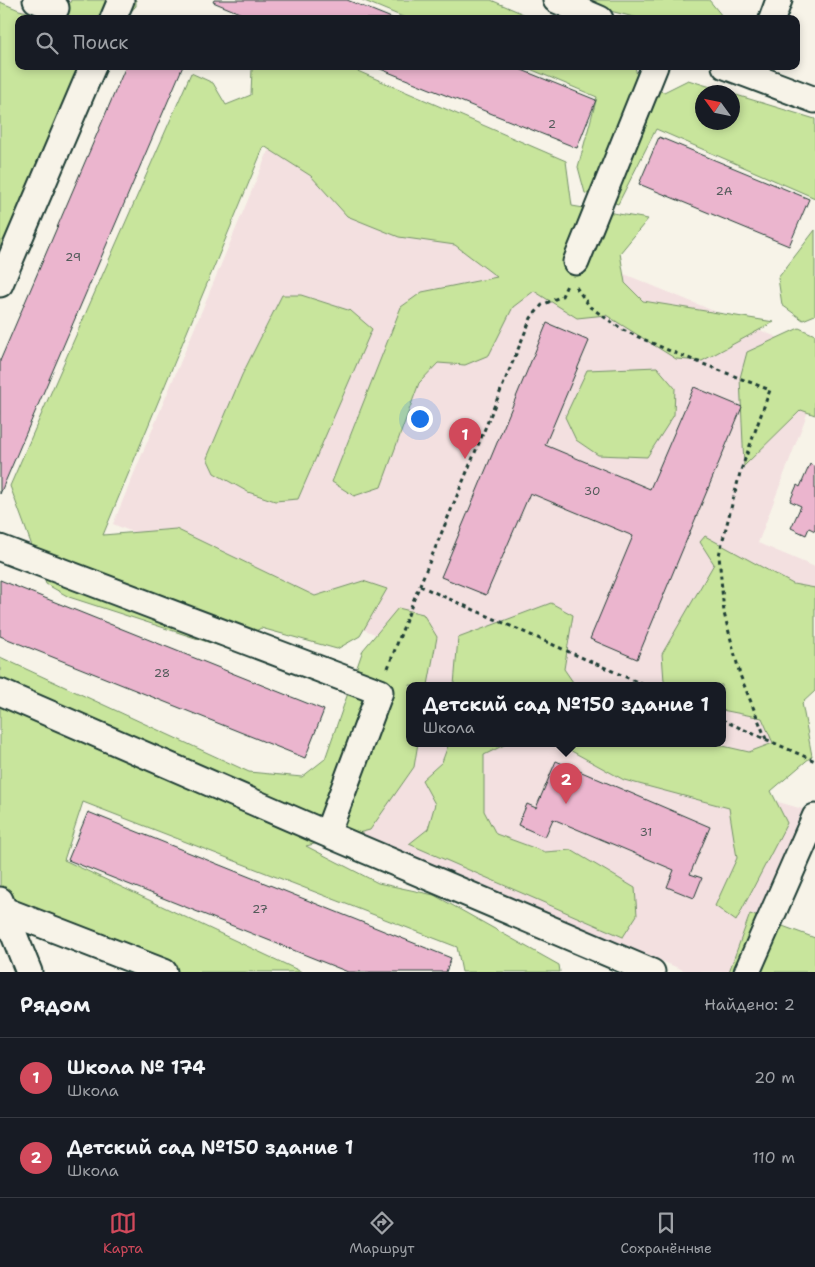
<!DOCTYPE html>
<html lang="ru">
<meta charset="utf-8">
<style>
:root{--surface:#171b24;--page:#242831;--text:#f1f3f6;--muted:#9ea1a6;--line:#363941;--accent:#d1495b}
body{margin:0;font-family:"Shantell Sans",sans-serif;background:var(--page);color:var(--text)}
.compass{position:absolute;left:695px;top:85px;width:45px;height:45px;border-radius:50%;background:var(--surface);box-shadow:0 2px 8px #0003;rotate:303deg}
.you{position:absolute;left:419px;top:418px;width:18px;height:18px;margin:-12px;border:4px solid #fff;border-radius:50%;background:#1a73e8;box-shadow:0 0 0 8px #1a73e833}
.badge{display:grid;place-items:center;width:32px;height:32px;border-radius:50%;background:var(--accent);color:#fff;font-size:16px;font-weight:700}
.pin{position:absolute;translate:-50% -41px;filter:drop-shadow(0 1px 2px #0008)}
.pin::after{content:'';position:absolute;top:26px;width:18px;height:15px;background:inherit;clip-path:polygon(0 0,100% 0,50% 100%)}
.popup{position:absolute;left:406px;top:682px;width:320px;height:65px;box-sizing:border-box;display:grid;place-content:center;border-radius:10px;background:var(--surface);filter:drop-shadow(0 1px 4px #0005);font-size:16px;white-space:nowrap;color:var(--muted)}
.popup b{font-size:19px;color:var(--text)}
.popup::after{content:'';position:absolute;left:50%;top:100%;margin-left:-10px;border:10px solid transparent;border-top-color:var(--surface)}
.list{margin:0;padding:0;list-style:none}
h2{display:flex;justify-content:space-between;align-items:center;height:65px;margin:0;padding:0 20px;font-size:21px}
h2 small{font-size:16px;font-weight:400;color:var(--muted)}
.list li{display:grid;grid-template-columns:32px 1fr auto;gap:15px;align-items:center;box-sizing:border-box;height:80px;padding:0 20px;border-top:1px solid var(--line)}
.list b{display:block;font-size:19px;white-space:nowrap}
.list p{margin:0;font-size:16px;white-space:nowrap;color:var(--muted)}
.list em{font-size:16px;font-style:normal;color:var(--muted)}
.icon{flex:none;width:28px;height:28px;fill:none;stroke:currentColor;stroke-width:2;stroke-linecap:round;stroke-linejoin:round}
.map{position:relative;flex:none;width:815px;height:972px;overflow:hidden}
.search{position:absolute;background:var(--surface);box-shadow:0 2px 8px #0003;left:15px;right:15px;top:15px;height:55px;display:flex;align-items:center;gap:12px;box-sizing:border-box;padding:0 18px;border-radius:10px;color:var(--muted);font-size:19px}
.sheet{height:225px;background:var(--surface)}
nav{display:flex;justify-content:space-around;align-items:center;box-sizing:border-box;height:70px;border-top:1px solid var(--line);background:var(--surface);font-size:14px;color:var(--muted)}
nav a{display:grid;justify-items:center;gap:2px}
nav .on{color:var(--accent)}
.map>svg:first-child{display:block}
.built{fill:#f3e0e0;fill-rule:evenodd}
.green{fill:#c8e59c;stroke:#749168}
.building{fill:#ebb5ce;stroke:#1f3d34}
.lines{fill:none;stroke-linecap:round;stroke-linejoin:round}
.minor-casing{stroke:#1f3d34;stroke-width:29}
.path{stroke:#1f3d34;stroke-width:3;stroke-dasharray:4 4;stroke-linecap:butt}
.minor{stroke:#f7f3e8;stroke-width:25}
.labels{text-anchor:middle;stroke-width:5;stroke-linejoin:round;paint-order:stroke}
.number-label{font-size:12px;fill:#525b5a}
</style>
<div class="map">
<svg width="815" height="972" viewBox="0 0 815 972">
<rect width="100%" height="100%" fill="#f7f3e8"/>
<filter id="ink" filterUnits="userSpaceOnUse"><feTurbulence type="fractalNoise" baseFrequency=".02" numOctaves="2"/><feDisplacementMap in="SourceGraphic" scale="10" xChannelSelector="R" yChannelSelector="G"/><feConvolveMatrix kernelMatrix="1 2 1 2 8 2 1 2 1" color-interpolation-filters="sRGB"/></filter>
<g filter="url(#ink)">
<path class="built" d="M 277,130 L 815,353 L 815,393 L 758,543 L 815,567 L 815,671 L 761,797 L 806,810 L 736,972 L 688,972 L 339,828 L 408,648 L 113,524 ZM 410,685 L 722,685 L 722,743 L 410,743 Z"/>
<path class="green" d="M 71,0 L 136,0 L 136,6 L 124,19 L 63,19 Z
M 362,0 L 491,0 L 535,19 L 408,19 Z
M 576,0 L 709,0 L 722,16 L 716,19 L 642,19 L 582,4 Z
M 0,2 L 19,10 L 56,19 L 19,19 L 19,66 L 79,66 L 72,91 L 0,263 Z
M 251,66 L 346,66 L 566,161 L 572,206 L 648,219 L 620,253 L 625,283 L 643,301 L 774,322 L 702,361 L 676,359 L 606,315 L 577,318 L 534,291 L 513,307 L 489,355 L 465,365 L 438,363 L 419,383 L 381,487 L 354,496 L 332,482 L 401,307 L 422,292 L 497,277 L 455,245 L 399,237 L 347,216 L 311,176 L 264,146 L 103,535 L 176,529 L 315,596 L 363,581 L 387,589 L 360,636 L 337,649 L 261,628 L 226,648 L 69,597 L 46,584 L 10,486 L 191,73 L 213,83 L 226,105 L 251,95 L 252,69 Z
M 523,66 L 635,66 L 639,86 L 664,92 L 688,80 L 727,92 L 702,92 L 702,122 L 732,122 L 733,94 L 815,119 L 815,198 L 656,129 L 618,204 L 585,193 L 578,167 L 597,97 Z
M 815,230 L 815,315 L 803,320 L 782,305 L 778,278 Z
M 282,295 L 301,295 L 351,311 L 372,329 L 298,499 L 275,501 L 248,492 L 214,473 L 207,458 L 242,375 Z
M 799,328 L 815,335 L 815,415 L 801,410 L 744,466 L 740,378 L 747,352 Z
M 657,367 L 675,388 L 674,415 L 647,457 L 598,455 L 576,440 L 565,417 L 587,370 Z
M 705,536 L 793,584 L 815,588 L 815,691 L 802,703 L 812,756 L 771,791 L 787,823 L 736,921 L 715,906 L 737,858 L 729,808 L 624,780 L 557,743 L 717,743 L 723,746 L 749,752 L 773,743 L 762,718 L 722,710 L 722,685 L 668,685 L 664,681 L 662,654 L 714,564 L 700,542 Z
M 551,603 L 573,615 L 564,669 L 575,685 L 454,685 L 458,638 Z
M 398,608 L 423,614 L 437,637 L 428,685 L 410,685 L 410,743 L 418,743 L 414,767 L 370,830 L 306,846 L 378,883 L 434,895 L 559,965 L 560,972 L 462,972 L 457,947 L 83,802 L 64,860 L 302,972 L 161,972 L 30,906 L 0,920 L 0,657 L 249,772 L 302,777 L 325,759 L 363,650 Z
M 449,743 L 508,743 L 484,755 L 484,811 L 496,834 L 545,852 L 571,850 L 635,888 L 637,915 L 623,937 L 409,844 L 428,829 L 435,804 L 422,780 L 442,762 Z
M 750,914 L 815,938 L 815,972 L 729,972 Z"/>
<path class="building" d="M 214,0 L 347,0 L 394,19 L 254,19 L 213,2 Z
M 126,66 L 183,66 L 0,494 L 0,361 Z
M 373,66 L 512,66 L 596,100 L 577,148 Z
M 659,137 L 809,199 L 789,246 L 639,184 Z
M 547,323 L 589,341 L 545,445 L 650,489 L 694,387 L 742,407 L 637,659 L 590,639 L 633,536 L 530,493 L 486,595 L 441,577 Z
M 810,464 L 815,467 L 815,531 L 809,528 L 806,535 L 791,528 L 801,506 L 790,501 L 797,485 L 800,487 Z
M 0,580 L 324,710 L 305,758 L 0,636 Z
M 556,761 L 710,827 L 690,874 L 702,878 L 694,898 L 667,887 L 674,870 L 553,819 L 545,837 L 518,825 L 527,804 L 536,808 Z
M 88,812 L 451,958 L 446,972 L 348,972 L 68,860 Z"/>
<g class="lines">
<g class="minor-casing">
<path id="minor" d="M 36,0 L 56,8
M 556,0 L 600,19
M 113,19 L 121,0
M 772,19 L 779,0
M 725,66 L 815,100
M 576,262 L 655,66
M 0,284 L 93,66
M 0,548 L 380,692 L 327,834
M 0,692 L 327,834 L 652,972
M 0,900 L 29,972
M 4,910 L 164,972
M 747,972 L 815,817"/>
</g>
<path class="path" d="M 576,287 L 590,307 L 623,330 L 670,351 L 770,390 L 740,473 L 719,555 L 724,613 L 740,675 L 766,739
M 420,586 L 644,685
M 388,668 L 414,599 L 531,318 L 542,305 L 562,296 L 568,283
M 722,720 L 815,761"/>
<use href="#minor" class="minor"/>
</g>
</g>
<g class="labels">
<g class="number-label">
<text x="552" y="128">2</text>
<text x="724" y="195">2А</text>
<text x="73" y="261">29</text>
<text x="592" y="495">30</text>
<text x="162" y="677">28</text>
<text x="646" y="836">31</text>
<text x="260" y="913">27</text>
</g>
</g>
</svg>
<svg class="compass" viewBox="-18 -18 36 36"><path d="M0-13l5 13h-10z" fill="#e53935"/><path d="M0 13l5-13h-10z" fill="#9ea1a6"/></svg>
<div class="you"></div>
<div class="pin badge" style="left:465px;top:459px">1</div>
<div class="pin badge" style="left:566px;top:804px">2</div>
<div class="popup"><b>Детский сад №150 здание 1</b>Школа</div>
<div class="search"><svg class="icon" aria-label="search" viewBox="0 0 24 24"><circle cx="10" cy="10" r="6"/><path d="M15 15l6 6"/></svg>Поиск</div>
</div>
<section class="sheet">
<h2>Рядом<small>Найдено: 2</small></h2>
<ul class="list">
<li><span class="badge">1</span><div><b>Школа № 174</b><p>Школа</p></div><em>20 m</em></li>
<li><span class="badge">2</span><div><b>Детский сад №150 здание 1</b><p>Школа</p></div><em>110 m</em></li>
</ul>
</section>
<nav>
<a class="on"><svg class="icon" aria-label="map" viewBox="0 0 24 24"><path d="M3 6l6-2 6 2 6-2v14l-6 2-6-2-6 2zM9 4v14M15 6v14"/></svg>Карта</a>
<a><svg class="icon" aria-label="directions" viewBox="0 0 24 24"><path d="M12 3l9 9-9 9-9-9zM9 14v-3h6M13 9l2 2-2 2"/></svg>Маршрут</a>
<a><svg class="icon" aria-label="saved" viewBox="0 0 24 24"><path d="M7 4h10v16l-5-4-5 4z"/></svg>Сохранённые</a>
</nav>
